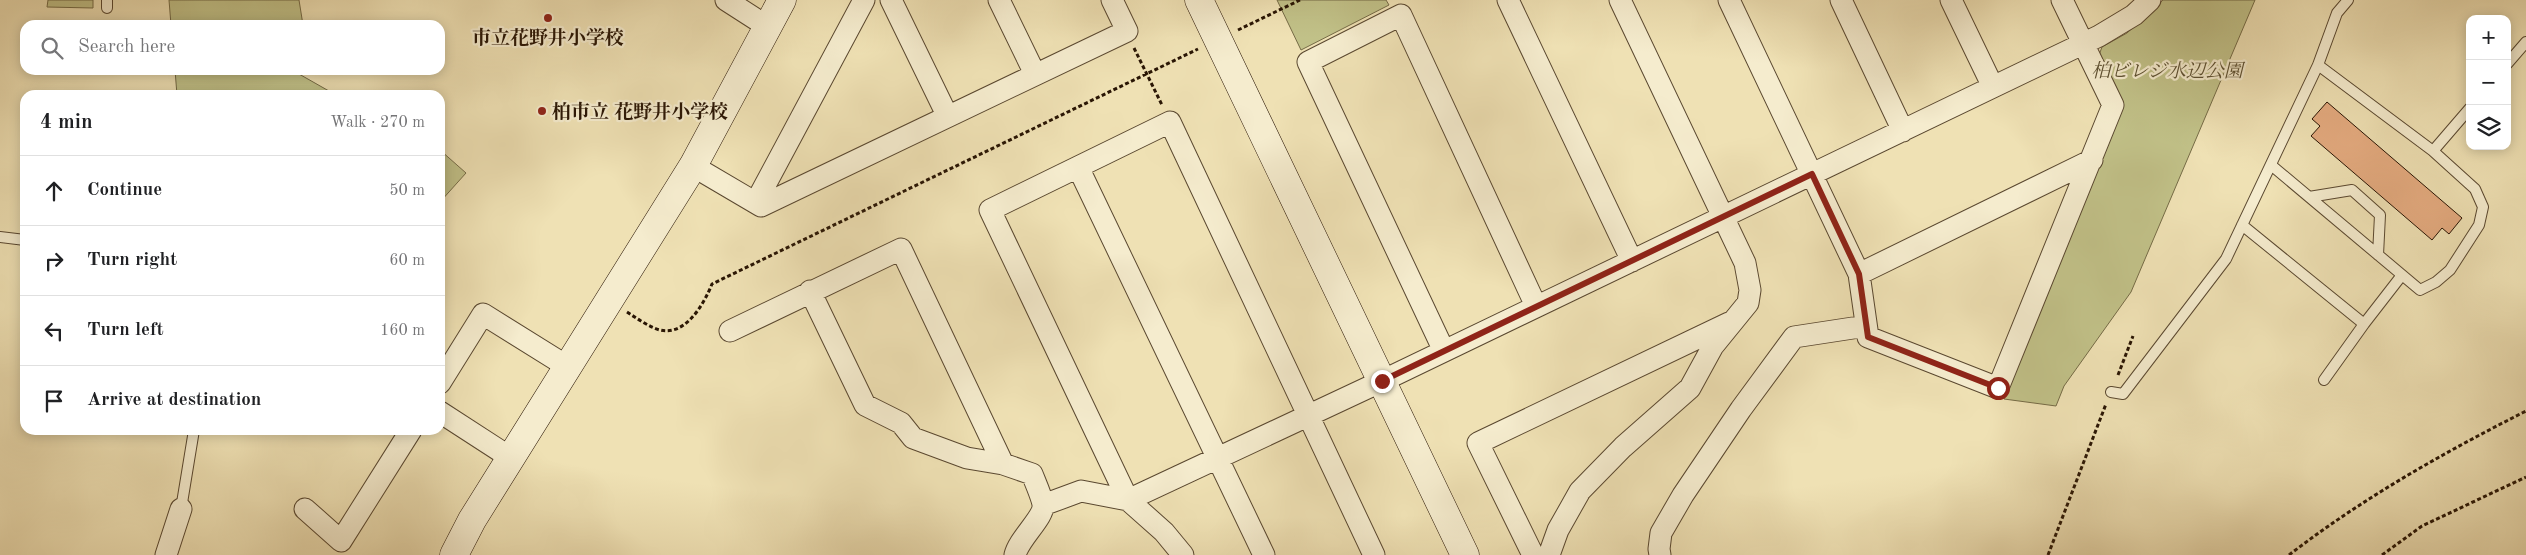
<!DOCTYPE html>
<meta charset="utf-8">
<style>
:root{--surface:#fff;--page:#f2f2f2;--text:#202124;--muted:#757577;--line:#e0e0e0}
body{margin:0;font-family:"Old Standard TT","Noto Serif JP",serif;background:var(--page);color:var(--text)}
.controls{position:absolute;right:15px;top:15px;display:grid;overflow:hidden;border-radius:10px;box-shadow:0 2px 12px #0003}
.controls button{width:45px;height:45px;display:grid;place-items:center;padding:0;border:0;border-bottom:1px solid var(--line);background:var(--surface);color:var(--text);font:25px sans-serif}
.stop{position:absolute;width:15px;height:15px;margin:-11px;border:4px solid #8f2418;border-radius:50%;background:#fff}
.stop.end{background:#8f2418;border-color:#fff;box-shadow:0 1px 5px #0008}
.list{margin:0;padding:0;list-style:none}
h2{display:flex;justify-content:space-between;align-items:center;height:65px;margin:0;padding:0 20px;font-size:21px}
h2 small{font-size:16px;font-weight:400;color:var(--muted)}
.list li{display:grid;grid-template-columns:32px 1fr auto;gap:15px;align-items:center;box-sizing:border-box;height:70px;padding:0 20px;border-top:1px solid var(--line)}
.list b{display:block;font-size:19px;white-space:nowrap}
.list em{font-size:16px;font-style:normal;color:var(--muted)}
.icon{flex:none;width:28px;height:28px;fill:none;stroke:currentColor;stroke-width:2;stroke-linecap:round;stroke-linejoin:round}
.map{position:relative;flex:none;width:2526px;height:555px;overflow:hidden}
.search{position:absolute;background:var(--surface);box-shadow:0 2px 12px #0003;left:20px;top:20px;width:425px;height:55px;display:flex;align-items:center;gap:12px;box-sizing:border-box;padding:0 18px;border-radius:15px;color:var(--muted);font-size:19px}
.panel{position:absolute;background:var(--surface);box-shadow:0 2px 12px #0003;left:20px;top:90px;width:425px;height:345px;border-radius:15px}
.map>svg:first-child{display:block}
.green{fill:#c1c188;stroke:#756b46}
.building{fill:#e4ab80;stroke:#291504}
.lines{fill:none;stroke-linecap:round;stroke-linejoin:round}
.lane-casing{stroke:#5a4830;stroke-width:12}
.street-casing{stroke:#5a4830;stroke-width:23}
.secondary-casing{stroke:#291504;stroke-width:29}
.path{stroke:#291504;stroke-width:3;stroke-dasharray:4 2.5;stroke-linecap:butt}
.lane{stroke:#f5ecce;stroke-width:10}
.street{stroke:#f5ecce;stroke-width:21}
.secondary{stroke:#f5ecce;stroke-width:28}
.route{stroke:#8f2418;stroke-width:6}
.poi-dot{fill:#8f2418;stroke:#f5ecce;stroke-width:2}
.labels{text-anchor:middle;stroke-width:4.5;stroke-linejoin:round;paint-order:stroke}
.poi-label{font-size:19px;font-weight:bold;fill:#291504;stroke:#f5ecce}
.park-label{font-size:19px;font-style:italic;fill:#5e5132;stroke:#f5ecce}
</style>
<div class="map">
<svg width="2526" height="555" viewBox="0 0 2526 555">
<rect width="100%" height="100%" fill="#efe1b4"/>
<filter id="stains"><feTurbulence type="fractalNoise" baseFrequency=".004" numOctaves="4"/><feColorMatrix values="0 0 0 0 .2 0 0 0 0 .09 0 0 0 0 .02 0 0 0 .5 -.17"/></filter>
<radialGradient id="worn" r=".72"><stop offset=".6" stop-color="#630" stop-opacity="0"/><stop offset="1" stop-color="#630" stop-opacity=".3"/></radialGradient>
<path class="green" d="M 48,0 L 93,0 L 93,8 L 47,7 Z
M 169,0 L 299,0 L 303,25 L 171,25 Z
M 1277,0 L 1386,0 L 1389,5 L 1301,50 Z
M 2163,0 L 2255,0 L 2131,292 L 2064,386 L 2056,406 L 2004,399 L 2122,105 L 2099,55 L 2102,47 L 2127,33 Z
M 175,70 L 292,70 L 336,95 L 177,95 Z
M 440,150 L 466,173 L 440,202 Z"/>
<path class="building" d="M 2327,102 L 2462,218 L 2449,234 L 2442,228 L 2432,240 L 2311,136 L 2320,126 L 2312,119 Z"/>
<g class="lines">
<g class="lane-casing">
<path id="lane" d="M 107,8 L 107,0
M 2507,64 L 2526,42
M 2318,65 L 2433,151 L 2470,108
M 2271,165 L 2420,290 L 2436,282 L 2450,270 L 2479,225 L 2483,207 L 2475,189 L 2433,151
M 2309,197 L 2352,190 L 2380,215 L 2378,255
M 2242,225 L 2364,324 L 2402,275
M 0,237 L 25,240
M 2324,380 L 2364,324
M 2111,392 L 2123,394 L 2226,259 L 2318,65 L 2337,13 L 2348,0
M 181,509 L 194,430"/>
</g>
<g class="street-casing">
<path id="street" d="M 726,0 L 768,27
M 891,0 L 947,115
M 999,0 L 1035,74
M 1508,0 L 1632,261
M 1729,0 L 1859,274 L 1868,337 L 1998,388 L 2113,105 L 2062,0
M 1841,0 L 1903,131
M 1951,0 L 1993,87
M 693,166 L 761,206 L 1127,31 L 1112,0
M 1078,167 L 1264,555
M 756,202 L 864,0
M 1859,274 L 2092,160
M 810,291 L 865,405 L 901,423 L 913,438 L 967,458 L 1003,464 L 1032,474 C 1036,484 1041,495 1043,504 C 1045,517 1019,538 1015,555
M 730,331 L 901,249 L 1003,464
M 1444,351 L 1308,62 L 1401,15 L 1536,306
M 440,383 L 483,314 L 568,367
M 440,412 L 511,458
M 1043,505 L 1081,491 L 1128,500 L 1382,381 L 2099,36 L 2134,15 L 2150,0
M 305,509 L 341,541 L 411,430
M 166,555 L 181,509
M 1183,555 L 1164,532 L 1128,500 L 990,210 L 1170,122 L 1374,555
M 1533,555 L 1478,443 L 1729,323
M 1549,555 L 1558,530 L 1580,491 L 1623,447 L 1690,388 L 1713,346 L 1748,303 L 1750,290 L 1745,263 L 1620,0
M 1660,555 L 1659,549 L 1661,533 L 1683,495 L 1741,409 L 1794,337 L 1866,326"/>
</g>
<g class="secondary-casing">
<path id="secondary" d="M 1199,0 L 1465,555
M 454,555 L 472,520 L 693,166 L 782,0"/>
</g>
<path class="path" d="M 1238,30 L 1300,0
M 1134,48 L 1162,105
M 627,312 C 636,318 645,324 654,328 C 683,341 703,306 712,284 L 1198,49
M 2118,375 L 2133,336
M 2048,555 L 2106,404
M 2289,555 C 2363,498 2443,453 2526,411
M 2382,555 L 2422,526 L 2526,477"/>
<use href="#lane" class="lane"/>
<use href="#street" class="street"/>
<use href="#secondary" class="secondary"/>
</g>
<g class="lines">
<path class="route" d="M 1382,381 L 1812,174 L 1859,274 L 1868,337 L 1998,388"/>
</g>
<g class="poi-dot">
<circle cx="548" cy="18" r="5"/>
<circle cx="542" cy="111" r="5"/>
</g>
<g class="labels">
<g class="poi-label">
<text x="548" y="44">市立花野井小学校</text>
<text x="552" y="118" text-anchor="start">柏市立 花野井小学校</text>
</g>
<g class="park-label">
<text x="2167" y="77">柏ビレジ水辺公園</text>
</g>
</g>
<rect width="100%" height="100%" filter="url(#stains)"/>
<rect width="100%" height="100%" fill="url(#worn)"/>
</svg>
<div class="controls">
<button>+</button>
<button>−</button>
<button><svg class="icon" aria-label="layers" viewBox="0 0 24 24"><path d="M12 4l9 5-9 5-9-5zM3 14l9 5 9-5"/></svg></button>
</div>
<div class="stop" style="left:1998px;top:388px"></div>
<div class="stop end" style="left:1382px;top:381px"></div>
<div class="search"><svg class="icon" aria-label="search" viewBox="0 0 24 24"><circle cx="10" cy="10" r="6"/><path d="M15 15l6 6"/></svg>Search here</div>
<section class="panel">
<h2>4 min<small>Walk · 270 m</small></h2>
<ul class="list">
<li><svg class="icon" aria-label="ahead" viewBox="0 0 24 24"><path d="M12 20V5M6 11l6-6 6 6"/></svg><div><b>Continue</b></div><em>50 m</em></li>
<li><svg class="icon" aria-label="right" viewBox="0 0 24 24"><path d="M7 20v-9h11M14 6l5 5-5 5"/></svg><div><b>Turn right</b></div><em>60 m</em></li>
<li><svg class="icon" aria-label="left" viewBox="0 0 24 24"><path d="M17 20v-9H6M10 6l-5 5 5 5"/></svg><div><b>Turn left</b></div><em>160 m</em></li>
<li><svg class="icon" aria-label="arrive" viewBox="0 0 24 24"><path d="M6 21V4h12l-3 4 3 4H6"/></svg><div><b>Arrive at destination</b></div></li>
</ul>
</section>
</div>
